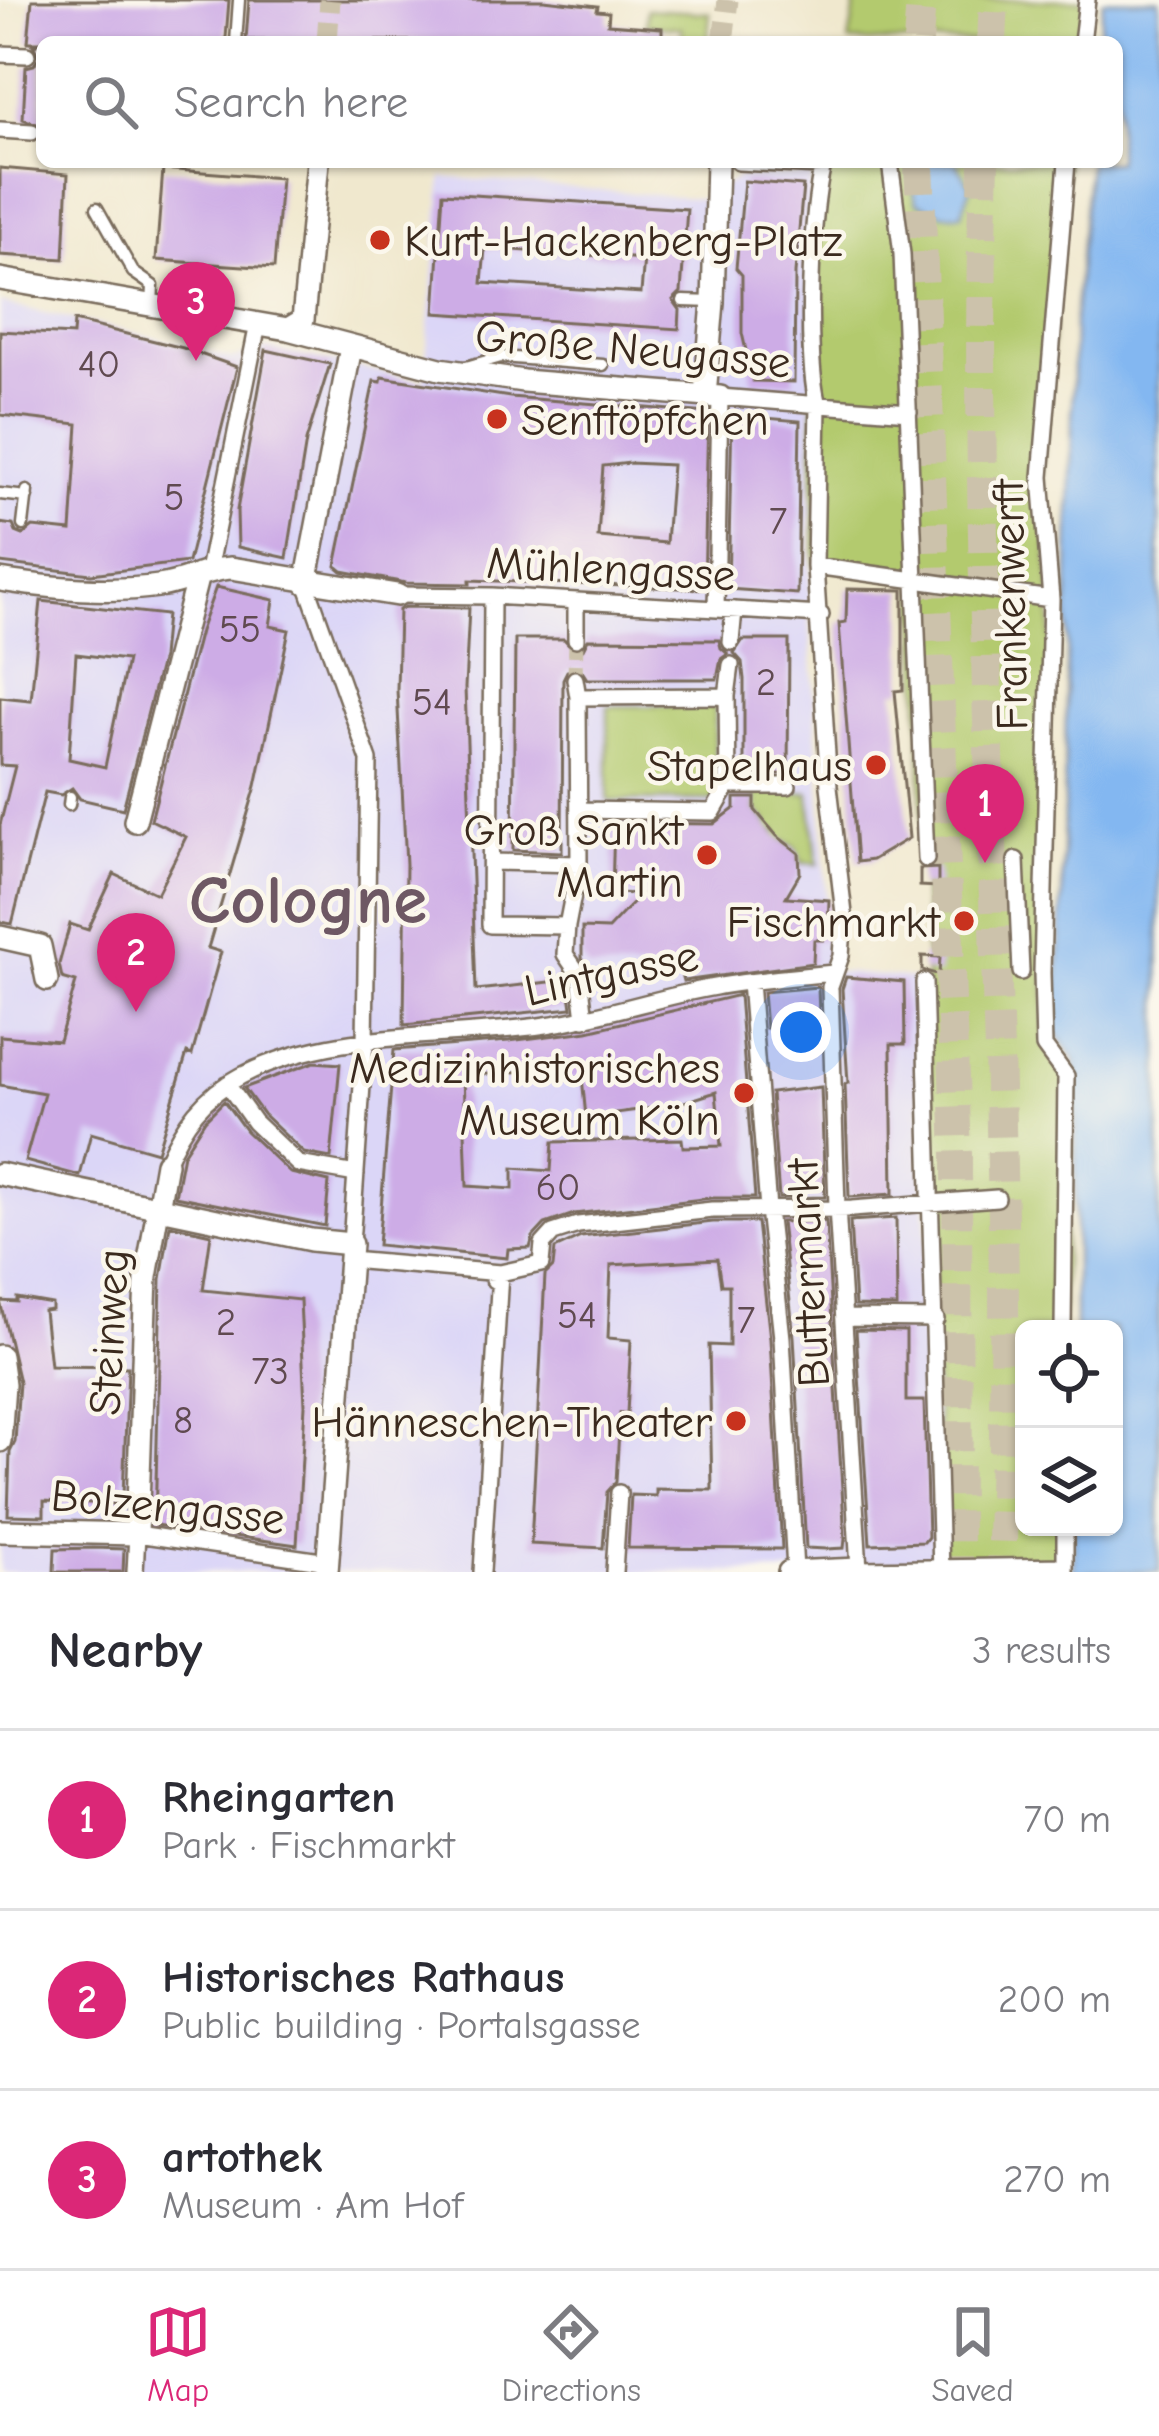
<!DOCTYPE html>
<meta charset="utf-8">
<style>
:root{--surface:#fff;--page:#f7f7f7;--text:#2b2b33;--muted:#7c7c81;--line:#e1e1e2;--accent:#db2777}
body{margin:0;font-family:"Comic Neue",sans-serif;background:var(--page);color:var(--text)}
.controls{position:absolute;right:36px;bottom:36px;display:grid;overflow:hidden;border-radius:18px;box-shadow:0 3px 9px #0004}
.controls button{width:108px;height:108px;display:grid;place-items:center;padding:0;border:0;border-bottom:3px solid var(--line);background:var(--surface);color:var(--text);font:60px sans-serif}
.you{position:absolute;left:801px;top:1032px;width:42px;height:42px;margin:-30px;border:9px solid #fff;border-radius:50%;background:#1a73e8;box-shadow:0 0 0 18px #1a73e833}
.badge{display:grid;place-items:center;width:78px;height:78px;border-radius:50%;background:var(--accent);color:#fff;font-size:39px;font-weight:700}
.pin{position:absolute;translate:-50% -99px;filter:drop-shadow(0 3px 6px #0008)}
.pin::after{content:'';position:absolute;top:63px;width:42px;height:36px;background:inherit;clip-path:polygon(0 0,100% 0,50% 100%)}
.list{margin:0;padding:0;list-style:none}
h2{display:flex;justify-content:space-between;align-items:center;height:156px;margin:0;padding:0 48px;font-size:51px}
h2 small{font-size:39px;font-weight:400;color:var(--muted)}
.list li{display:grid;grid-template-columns:78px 1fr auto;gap:36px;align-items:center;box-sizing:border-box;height:180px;padding:0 48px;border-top:3px solid var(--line)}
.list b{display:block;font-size:45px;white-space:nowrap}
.list p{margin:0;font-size:39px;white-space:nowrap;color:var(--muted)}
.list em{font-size:39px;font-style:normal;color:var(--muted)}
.icon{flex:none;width:66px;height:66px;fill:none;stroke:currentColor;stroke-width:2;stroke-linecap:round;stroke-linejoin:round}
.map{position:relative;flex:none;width:1159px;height:1572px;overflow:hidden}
.search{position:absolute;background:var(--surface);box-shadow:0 3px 9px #0004;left:36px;right:36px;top:36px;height:132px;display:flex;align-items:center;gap:30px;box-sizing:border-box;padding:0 42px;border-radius:18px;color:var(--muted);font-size:45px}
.sheet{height:696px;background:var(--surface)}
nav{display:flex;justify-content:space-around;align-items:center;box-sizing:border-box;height:168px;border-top:3px solid var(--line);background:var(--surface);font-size:33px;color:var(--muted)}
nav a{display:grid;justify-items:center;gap:6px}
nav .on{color:var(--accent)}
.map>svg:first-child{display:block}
.built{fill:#dbd6f7}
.green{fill:#b3ca6e;stroke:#777a46;stroke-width:3}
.water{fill:#83b7f1;stroke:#5f7088;stroke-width:3}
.building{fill:#cdace6;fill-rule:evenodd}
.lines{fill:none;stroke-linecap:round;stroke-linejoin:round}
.pedestrian-tunnel{stroke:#ccc2ab;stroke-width:15;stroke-dasharray:15 8;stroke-linecap:butt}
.minor-tunnel{stroke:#ccc2ab;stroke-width:21;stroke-dasharray:21 10;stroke-linecap:butt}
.primary-tunnel{stroke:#ccc2ab;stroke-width:30;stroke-dasharray:30 15;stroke-linecap:butt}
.service-casing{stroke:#7a6c5c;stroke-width:15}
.pedestrian-casing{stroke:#7a6c5c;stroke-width:20}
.minor-casing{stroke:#7a6c5c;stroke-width:26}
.service{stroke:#fff;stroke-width:10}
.pedestrian{stroke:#fff;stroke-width:15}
.minor{stroke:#fff;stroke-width:21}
.poi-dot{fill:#c8321e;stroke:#fbf7ec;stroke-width:4.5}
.labels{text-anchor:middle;stroke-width:9;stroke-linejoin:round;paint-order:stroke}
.number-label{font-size:39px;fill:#604a50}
.poi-label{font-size:45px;fill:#3b2a1e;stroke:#fbf7ec;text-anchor:end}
.street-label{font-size:45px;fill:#3b2a1e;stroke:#fbf7ec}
.town-label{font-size:69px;font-weight:bold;fill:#6e5864;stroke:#fbf7ec}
</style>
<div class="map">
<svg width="1159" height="1572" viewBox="0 0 1159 1572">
<rect width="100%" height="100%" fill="#fbf7ec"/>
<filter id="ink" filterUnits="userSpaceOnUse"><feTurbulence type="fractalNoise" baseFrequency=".00833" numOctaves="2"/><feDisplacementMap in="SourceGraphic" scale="24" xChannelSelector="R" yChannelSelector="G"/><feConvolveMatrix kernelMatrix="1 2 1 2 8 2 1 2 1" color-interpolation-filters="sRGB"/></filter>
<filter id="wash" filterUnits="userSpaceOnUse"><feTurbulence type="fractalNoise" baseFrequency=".004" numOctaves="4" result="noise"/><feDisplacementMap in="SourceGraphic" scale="48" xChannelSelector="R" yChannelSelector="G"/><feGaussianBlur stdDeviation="2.7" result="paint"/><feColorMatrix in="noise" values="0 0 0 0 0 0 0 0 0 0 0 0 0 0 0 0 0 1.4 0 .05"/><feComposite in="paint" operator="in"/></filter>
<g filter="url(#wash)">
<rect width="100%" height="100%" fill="#f0e8ce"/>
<path class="built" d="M 811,175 L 810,625 L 831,971 L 914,979 L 942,1558 L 812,1572 L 0,1572 L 0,303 L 179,343 L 232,359 L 265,348 L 424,381 L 442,177 L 704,199 L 739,177 Z"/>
<path class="green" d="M 856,0 L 1087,0 L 1082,42 L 849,42 Z
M 647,9 L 710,13 L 708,41 L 682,39 L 682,28 L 646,25 Z
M 824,162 L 1067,162 L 1041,477 L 1051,599 L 1044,1045 L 1066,1076 L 1063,1329 L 1024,1329 L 1024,1527 L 1065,1527 L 1065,1572 L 941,1572 L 916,580 L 815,566 L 812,277 Z
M 608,706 L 715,706 L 715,801 L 608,801 Z
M 755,793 L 809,793 L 818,864 L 802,863 L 795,846 L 776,838 L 776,831 L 769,831 L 767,821 L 755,810 Z"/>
<path class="water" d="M 1103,0 L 1159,0 L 1159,1572 L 1073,1572 L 1074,1527 L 1114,1527 L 1114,1329 L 1075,1329 L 1075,1061 L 1055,1031 L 1062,900 L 1074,322 L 1089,162 L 1117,162 L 1117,42 L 1099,42 Z
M 908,162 L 956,162 L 971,187 L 961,214 L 942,214 L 916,202 Z"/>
<g id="blocks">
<path class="building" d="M 32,0 L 229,0 L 226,38 L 224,42 L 28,42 Z
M 249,0 L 544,0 L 598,6 L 597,11 L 609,12 L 608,24 L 662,28 L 662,42 L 246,40 Z
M 33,45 L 42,45 L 42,126 L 23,119 L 26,67 L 34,65 L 39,57 Z
M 0,168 L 68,174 L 64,259 L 0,255 Z
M 163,169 L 281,178 L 274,268 L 156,260 Z
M 744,181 L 803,186 L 795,273 L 794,382 L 753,381 L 742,333 L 742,275 L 736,268 Z
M 443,193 L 687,209 L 681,292 L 673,300 L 680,310 L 679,329 L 435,313 ZM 485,248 L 644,259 L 641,293 L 482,283 Z
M 74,321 L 183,348 L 237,367 L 188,562 L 91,574 L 0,563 L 0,523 L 13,525 L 16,532 L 23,535 L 33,527 L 71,531 L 78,424 L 0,415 L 0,331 L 73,335 Z
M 266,350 L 330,364 L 306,441 L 287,558 L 238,547 L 237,510 Z
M 382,377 L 510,397 L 708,413 L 704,589 L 470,580 L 470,584 L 406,583 L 342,571 L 336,566 L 374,381 L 381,382 ZM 630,463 L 672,465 L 666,543 L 598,537 L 603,466 Z
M 732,415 L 800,421 L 797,594 L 728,589 Z
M 216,587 L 274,600 L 270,626 L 289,630 L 256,786 L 208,948 L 221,952 L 192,1055 L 187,1053 L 157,1152 L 91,1133 L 80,1176 L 25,1161 L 44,1093 L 0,1085 L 0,1036 L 59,1041 L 76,982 L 62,978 L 59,964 L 70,924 L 88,930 L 114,874 L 157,894 L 186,837 L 151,820 L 200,631 Z
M 847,589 L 903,590 L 903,690 L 895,691 L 909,838 L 872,860 L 857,862 L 839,623 L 846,622 Z
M 41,601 L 166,615 L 162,657 L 123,809 L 80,799 L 72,788 L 61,795 L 45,792 L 12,924 L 0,922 L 0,825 L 15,766 L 0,765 L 0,697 L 31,700 ZM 76,654 L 127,660 L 105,767 L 69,759 Z
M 405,607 L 469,608 L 465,688 L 476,990 L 568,980 L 572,1008 L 404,1025 L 406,864 L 397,690 L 399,610 Z
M 515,639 L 564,639 L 575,651 L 583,649 L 588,639 L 719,640 L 721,648 L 728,654 L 721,659 L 717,679 L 587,679 L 580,668 L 567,671 L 563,679 L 562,852 L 513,850 Z
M 743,640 L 789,640 L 788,774 L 744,774 L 744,679 L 742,662 L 734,653 Z
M 735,798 L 755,798 L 755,810 L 777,836 L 799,853 L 800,873 L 786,897 L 829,900 L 828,927 L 824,927 L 823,940 L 814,940 L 813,963 L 683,981 L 680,970 L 590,969 L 582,958 L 582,928 L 608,929 L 641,894 L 612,893 L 614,823 L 714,824 L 735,808 Z
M 938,868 L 938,887 L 920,886 L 920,869 Z
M 922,956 L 940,957 L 939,975 L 922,970 Z
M 846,977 L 904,982 L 905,1044 L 891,1044 L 893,1194 L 849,1197 L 845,1084 L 848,1083 L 842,989 Z
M 818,987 L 820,1044 L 788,1048 L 787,1028 L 766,1028 L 763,992 Z
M 739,995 L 755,1198 L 711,1198 L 574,1214 L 545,1224 L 533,1237 L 530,1248 L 508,1249 L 507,1258 L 378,1245 L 394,1050 L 509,1041 L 588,1031 ZM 550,1069 L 560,1080 L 582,1077 L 586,1117 L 675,1105 L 716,1092 L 721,1146 L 683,1147 L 682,1139 L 553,1142 L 551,1171 L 513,1168 L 513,1189 L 467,1186 L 463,1076 Z
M 314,1062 L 340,1064 L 331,1158 L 304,1153 L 263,1114 L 244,1088 Z
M 821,1087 L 825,1197 L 779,1198 L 771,1093 Z
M 224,1101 L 246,1131 L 290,1173 L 329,1182 L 325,1226 L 175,1196 L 183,1154 L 205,1120 Z
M 896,1218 L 897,1307 L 855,1306 L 850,1221 Z
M 826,1221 L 845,1539 L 844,1548 L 826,1549 L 806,1548 L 794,1337 L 781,1222 Z
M 713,1222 L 757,1222 L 770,1339 L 782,1549 L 628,1548 L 631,1495 L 656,1496 L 656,1489 L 712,1490 L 709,1345 L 729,1346 L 729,1285 L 721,1285 L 717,1259 L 611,1265 L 608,1338 L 631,1340 L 627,1413 L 620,1413 L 616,1482 L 607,1492 L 603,1548 L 531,1544 L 545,1275 L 553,1267 L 555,1249 L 581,1237 Z
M 170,1225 L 211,1234 L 203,1290 L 300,1300 L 305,1405 L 297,1545 L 155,1525 L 161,1279 Z
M 17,1298 L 52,1304 L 52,1310 L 44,1311 L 50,1366 L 128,1367 L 123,1495 L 113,1504 L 44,1501 L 44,1516 L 8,1515 L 10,1452 L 15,1442 L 19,1382 L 0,1301 L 17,1302 Z
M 856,1330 L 906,1331 L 906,1401 L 924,1401 L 928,1537 L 924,1542 L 870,1544 Z
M 93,1548 L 124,1549 L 123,1572 L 54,1572 L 55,1549 Z"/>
</g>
</g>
<g filter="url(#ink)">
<use href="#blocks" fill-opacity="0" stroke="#7a6c5c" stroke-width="3"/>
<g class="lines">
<path class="pedestrian-tunnel" d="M 575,679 L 576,639"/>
<path class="minor-tunnel" d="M 327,42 L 330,0
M 723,42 L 728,0"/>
<path class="primary-tunnel" d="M 918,42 L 921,0
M 992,42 L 994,0
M 919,162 L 957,1155 L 958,1572
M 984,162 C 969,632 1017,1102 1001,1572"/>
<g class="service-casing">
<path id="service" d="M 236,42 L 239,0
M 97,208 L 133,272 L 153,286 L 152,305
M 683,301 L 713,302
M 466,367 L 501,357 L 603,365
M 0,494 L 27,497
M 23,525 L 27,491
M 69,805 L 70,797"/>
</g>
<g class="pedestrian-casing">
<path id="pedestrian" d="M 1082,42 L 1087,0
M 0,54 L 27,55
M 0,130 L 32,132
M 738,162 L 821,166
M 824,162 C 810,208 805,359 818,405 L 815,566 L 829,786 L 844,914 L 841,956 L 830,987 L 837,1207 L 859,1569 L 1065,1566
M 890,162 L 902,254 L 926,859
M 815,566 L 1051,599
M 208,571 L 258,324
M 306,583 L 369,760 L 365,1042 L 351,1244
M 397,595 L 492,596 L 821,615
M 492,596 L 490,925 L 567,926 L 579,864 L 578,697 L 727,696
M 716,609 L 720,397 L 909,412
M 576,639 L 576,601
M 731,642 L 734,610
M 575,679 L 578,697
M 728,786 L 727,696 L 731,665
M 735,786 L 788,786
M 580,810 L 713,812 L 728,786 L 731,786
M 1016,860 L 1021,972
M 491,862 L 579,864
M 567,926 L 565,954 L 580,976 L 585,1019
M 750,982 L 768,1209 L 782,1338 L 795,1571
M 924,982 L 941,1572
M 227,1084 L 254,1122 L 298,1164 L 356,1174
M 166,1163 C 183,1124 203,1096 241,1076 C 334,1028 445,1040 546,1025 C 603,1017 658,997 715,987 C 753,980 793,977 833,973
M 350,1260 L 500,1273 L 482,1572
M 494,1280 L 500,1273 L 541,1264 L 543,1244 L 553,1233 L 578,1225 L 712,1210 L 852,1209 L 997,1198
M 846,1318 L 936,1319
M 1063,1329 L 1066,1076 L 1044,1046 L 1042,973 L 1051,599 L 1041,477 L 1067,162
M 135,1572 L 137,1534 L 328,1562
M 614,1572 L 619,1493
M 1065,1572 L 1065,1527"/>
</g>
<g class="minor-casing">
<path id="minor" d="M 0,279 L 288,329 L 440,369 L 523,381 L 720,397
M 288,329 L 303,320 L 318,162
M 705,396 L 713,302 L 717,162
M 0,580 C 50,588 109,593 159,586 C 184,583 206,569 231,568 L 397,595
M 306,583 L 351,347
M 135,821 L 198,575
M 0,937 L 40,946 L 47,980
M 0,1174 L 311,1240 L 351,1244 L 327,1572
M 0,1356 L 4,1384 L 0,1441
M 0,1531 L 137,1534 L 146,1277 L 166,1163
M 789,1572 L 859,1569"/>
</g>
<use href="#service" class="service"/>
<use href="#pedestrian" class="pedestrian"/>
<use href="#minor" class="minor"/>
</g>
</g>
<g class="poi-dot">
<circle cx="380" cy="240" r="12"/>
<circle cx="497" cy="419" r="12"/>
<circle cx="876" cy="765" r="12"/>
<circle cx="707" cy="855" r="12"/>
<circle cx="964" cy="921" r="12"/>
<circle cx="744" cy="1093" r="12"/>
<circle cx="736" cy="1421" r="12"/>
</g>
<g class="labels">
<g class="number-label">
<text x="99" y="377">40</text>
<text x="174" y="510">5</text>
<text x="778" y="534">7</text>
<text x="240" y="642">55</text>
<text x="766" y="695">2</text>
<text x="432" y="715">54</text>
<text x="558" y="1200">60</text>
<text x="577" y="1328">54</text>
<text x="746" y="1333">7</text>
<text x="226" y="1335">2</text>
<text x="270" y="1384">73</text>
<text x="183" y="1433">8</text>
</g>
<g class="poi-label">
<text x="404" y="256" text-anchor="start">Kurt-Hackenberg-Platz</text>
<text x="521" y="435" text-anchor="start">Senftöpfchen</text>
<text x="852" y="781">Stapelhaus</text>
<text x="683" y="845">Groß Sankt<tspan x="683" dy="52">Martin</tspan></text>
<text x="940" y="937">Fischmarkt</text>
<text x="720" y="1083">Medizinhistorisches<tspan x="720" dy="52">Museum Köln</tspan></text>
<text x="712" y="1437">Hänneschen-Theater</text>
</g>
<g class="street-label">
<text transform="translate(633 348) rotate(5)" y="16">Große Neugasse</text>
<text transform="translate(611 568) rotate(3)" y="16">Mühlengasse</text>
<text transform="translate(1009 605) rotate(-91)" y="16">Frankenwerft</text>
<text transform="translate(611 972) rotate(-12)" y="16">Lintgasse</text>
<text transform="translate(807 1273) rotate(-93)" y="16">Buttermarkt</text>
<text transform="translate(108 1332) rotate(-87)" y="16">Steinweg</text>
<text transform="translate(168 1506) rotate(6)" y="16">Bolzengasse</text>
</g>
<g class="town-label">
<text x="308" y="923">Cologne</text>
</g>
</g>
</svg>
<div class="controls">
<button><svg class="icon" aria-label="locate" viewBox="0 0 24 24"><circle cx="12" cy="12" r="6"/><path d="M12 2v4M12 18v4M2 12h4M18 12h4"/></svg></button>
<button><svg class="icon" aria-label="layers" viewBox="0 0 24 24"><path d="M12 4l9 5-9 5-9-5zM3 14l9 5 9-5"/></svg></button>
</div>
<div class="you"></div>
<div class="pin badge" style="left:985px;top:863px">1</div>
<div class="pin badge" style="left:136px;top:1012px">2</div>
<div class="pin badge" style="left:196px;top:361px">3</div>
<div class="search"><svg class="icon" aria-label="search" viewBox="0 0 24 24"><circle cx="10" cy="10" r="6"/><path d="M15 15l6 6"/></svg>Search here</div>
</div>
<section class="sheet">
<h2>Nearby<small>3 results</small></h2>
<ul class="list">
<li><span class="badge">1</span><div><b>Rheingarten</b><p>Park · Fischmarkt</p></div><em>70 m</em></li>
<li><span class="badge">2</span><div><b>Historisches Rathaus</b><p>Public building · Portalsgasse</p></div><em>200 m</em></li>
<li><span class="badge">3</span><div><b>artothek</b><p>Museum · Am Hof</p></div><em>270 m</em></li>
</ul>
</section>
<nav>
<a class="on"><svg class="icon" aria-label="map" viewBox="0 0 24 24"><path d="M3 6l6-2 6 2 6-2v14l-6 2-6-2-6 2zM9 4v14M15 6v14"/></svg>Map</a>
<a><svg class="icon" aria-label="directions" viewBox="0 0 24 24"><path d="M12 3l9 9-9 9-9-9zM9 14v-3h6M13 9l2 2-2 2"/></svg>Directions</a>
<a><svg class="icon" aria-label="saved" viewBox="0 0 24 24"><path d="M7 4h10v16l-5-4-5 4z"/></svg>Saved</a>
</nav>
